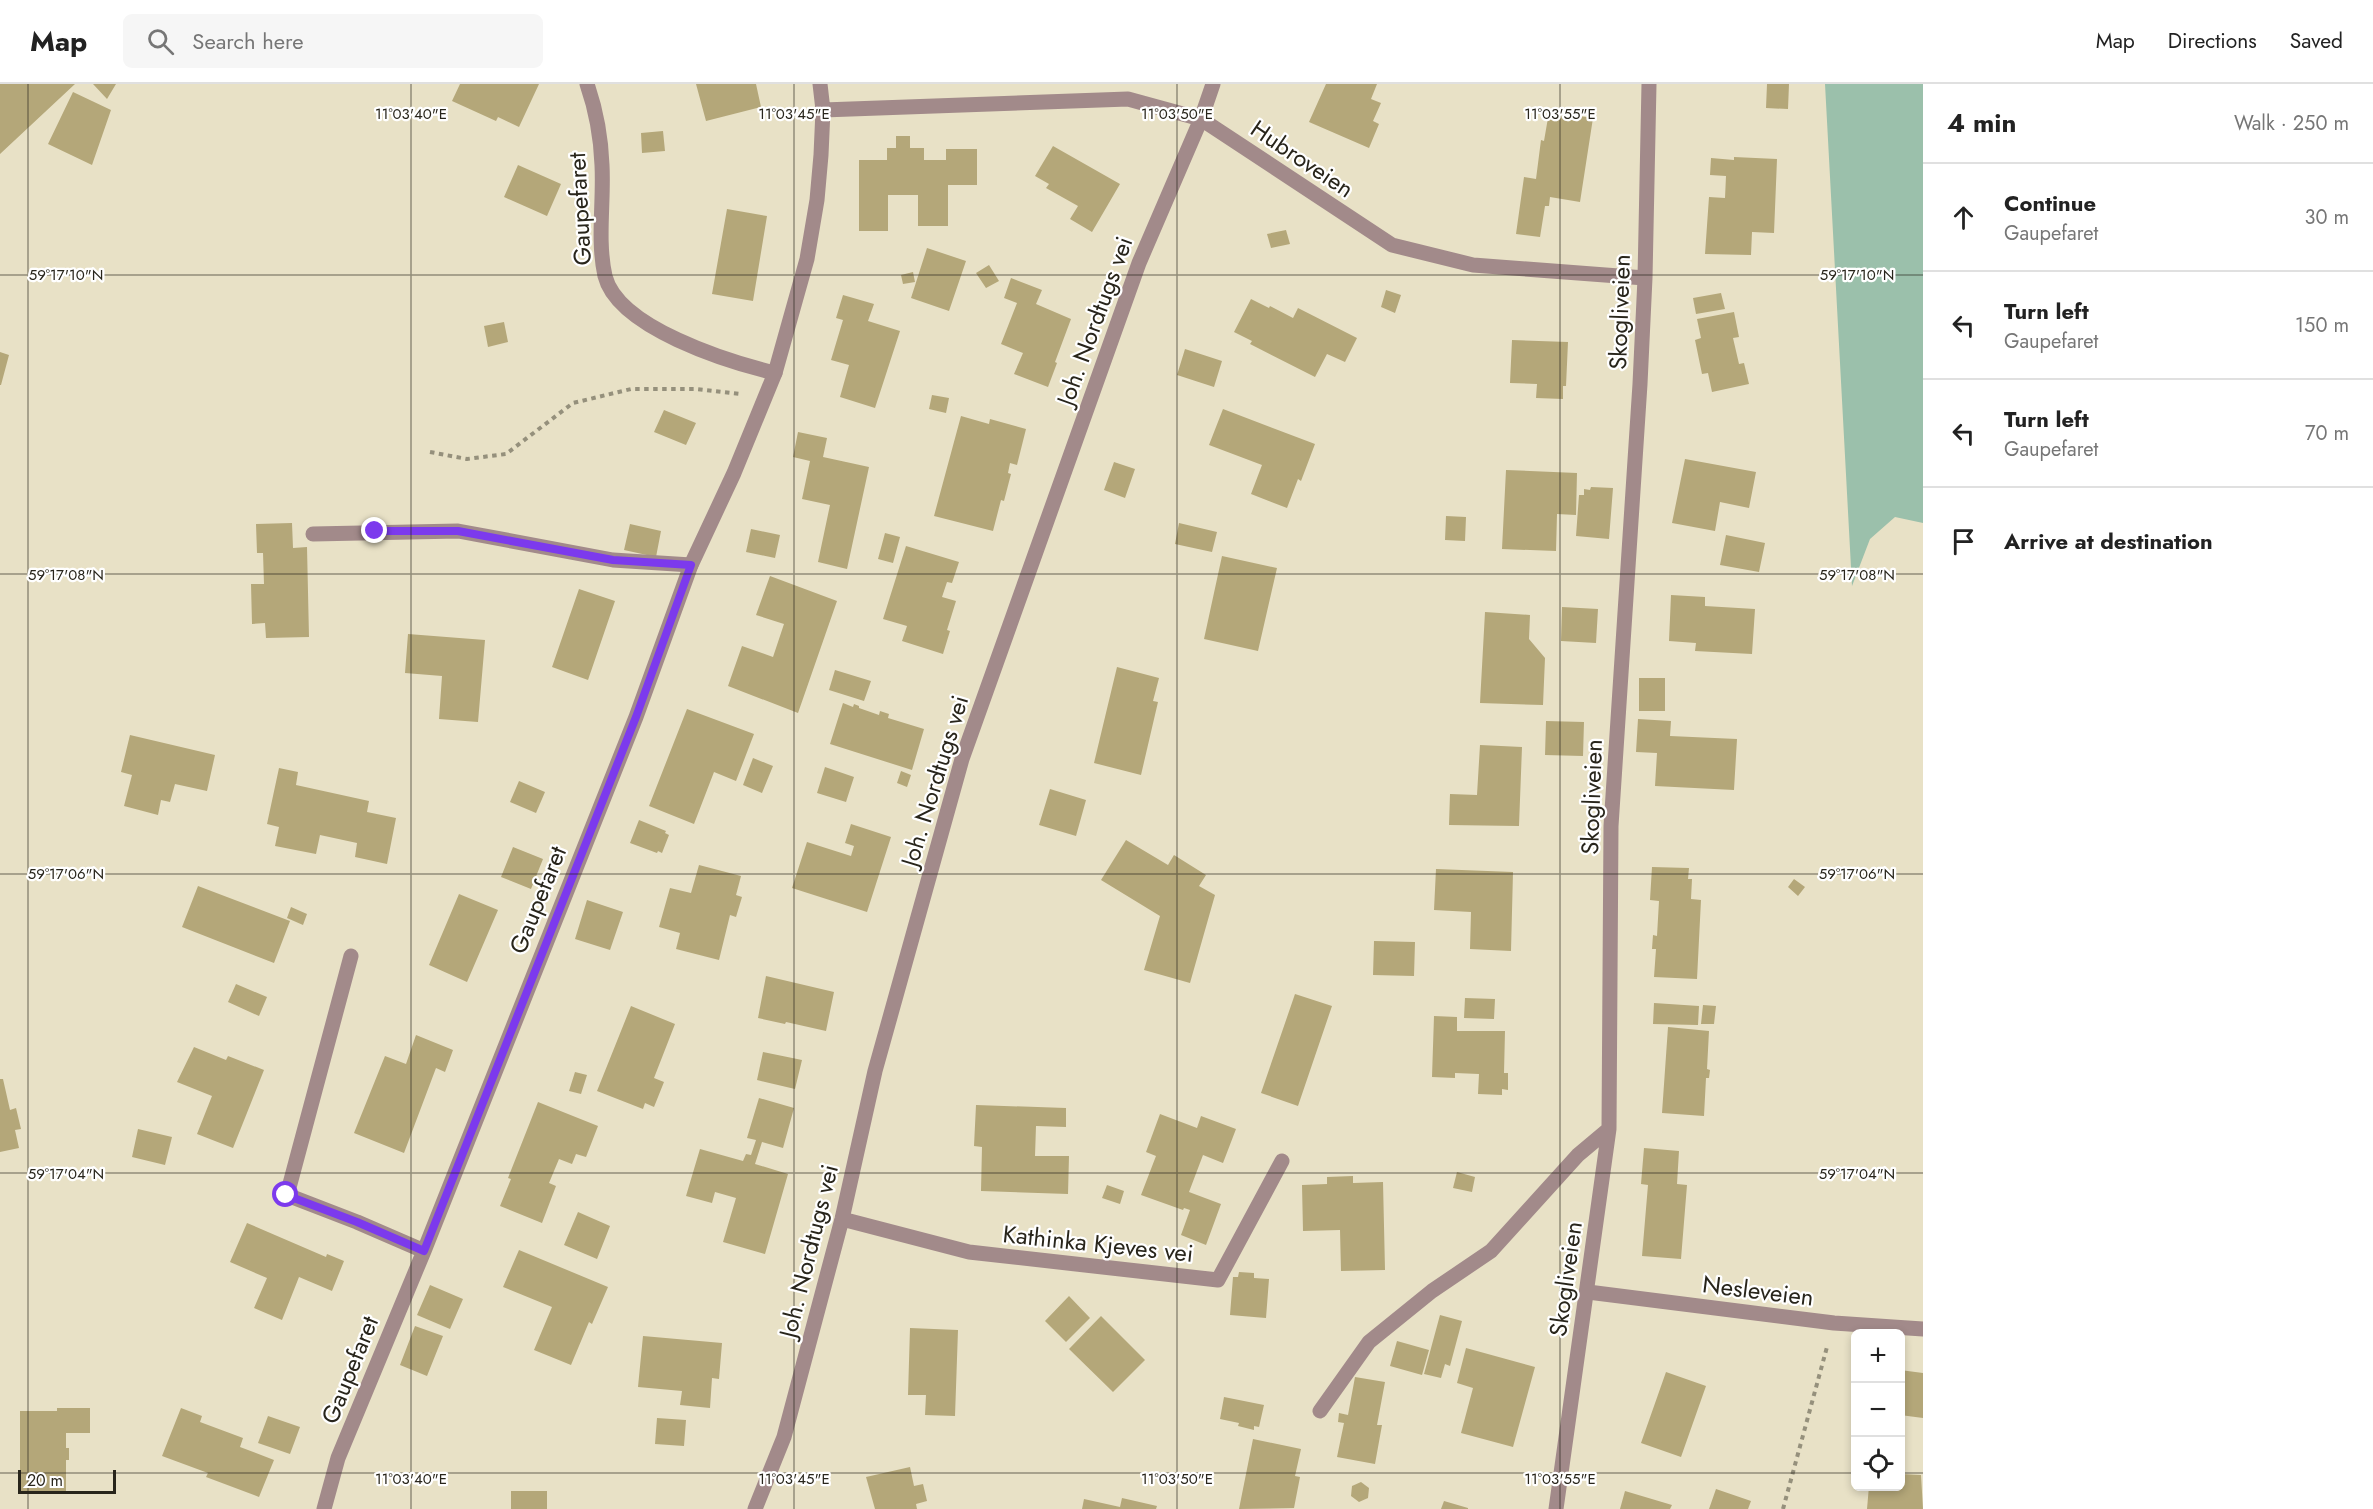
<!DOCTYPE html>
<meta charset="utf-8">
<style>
:root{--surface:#fff;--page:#f6f6f6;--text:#222;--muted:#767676;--line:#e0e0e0}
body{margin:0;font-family:Jost,sans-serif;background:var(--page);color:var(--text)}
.controls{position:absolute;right:18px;bottom:18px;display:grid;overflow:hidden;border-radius:9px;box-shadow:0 3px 9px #0003}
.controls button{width:54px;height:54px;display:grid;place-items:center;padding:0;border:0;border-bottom:2px solid var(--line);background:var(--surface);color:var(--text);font:30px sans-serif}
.scale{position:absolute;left:18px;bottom:15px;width:98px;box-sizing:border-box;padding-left:6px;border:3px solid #28251b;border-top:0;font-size:16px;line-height:21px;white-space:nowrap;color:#28251b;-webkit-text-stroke:4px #fff;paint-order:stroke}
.stop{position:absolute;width:18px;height:18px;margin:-14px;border:4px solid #7c3aed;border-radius:50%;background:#fff}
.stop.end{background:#7c3aed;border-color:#fff;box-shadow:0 2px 6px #0008}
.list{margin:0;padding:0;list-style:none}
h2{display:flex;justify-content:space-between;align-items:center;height:78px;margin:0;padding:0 24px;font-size:26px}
h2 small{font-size:20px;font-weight:400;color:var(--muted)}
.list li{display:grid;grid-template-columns:39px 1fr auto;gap:18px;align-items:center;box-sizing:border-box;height:108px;padding:0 24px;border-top:2px solid var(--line)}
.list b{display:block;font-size:22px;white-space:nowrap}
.list p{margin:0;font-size:20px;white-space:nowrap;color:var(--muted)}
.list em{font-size:20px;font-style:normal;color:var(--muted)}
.icon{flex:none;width:33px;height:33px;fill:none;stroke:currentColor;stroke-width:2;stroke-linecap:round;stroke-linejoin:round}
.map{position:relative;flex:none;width:1923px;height:1425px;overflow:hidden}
header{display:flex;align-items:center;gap:36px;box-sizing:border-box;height:84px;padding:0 30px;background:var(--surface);border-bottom:2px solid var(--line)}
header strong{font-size:28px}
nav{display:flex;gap:33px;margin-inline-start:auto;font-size:21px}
.search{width:420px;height:54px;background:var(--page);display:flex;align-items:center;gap:15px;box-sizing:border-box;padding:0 21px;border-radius:9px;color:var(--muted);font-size:22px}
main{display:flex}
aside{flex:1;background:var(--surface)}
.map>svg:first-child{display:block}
.green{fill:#9bc0ab}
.building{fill:#b4a779}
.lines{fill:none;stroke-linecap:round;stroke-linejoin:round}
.path{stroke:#95907c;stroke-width:4;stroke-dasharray:4.5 4.5;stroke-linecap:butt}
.service{stroke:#a28a8a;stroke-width:15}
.minor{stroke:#a28a8a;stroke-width:15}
.route{stroke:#7c3aed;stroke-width:8}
.ticks{fill:none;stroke:#28251b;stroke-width:1.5;stroke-opacity:0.45}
.labels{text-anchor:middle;stroke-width:4.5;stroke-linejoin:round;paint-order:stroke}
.street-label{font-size:24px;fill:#28251b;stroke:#fff}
.ticks-label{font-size:15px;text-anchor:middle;fill:#28251b;stroke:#fff;stroke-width:4.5;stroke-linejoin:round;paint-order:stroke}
</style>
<header>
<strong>Map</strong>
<div class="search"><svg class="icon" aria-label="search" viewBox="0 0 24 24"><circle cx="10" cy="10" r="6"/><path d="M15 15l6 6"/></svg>Search here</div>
<nav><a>Map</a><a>Directions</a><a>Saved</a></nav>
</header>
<main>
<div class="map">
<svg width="1923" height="1425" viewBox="0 0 1923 1425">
<rect width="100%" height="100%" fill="#e8e1c6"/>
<path class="green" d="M 1825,0 L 1923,0 L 1923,439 L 1895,433 L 1870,455 L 1852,502 Z"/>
<path class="building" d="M 0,0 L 75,0 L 0,70 Z
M 93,0 L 116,0 L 107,15 Z
M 460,0 L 539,0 L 519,43 L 498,33 L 496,37 L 452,17 Z
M 696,0 L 756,0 L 761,23 L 706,37 Z
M 1326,0 L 1377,0 L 1371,15 L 1381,19 L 1373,37 L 1379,40 L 1369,64 L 1309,38 Z
M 1767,0 L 1789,0 L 1788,25 L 1766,24 Z
M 73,8 L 111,26 L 92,81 L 48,60 Z
M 1549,28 L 1593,34 L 1580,118 L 1550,113 L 1549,122 L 1545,122 L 1540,153 L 1516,150 L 1524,93 L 1536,95 L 1541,56 L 1544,57 Z
M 663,47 L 665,67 L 642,69 L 641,49 Z
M 896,52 L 910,52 L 910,64 L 924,64 L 924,76 L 946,76 L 946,65 L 977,65 L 977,101 L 948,101 L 948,142 L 918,142 L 918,111 L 888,111 L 888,147 L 859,147 L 859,76 L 887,76 L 887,64 L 896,64 Z
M 1053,62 L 1120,100 L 1092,148 L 1070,135 L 1078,122 L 1046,104 L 1049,100 L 1035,92 Z
M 1734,73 L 1777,75 L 1774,149 L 1752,148 L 1751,171 L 1705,170 L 1709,113 L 1725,114 L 1726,92 L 1710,91 L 1711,74 L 1734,76 Z
M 518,81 L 561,100 L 547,132 L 504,113 Z
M 727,125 L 767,132 L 753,217 L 712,210 Z
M 1286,146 L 1290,160 L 1271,164 L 1267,150 Z
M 927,164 L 966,177 L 949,227 L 911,214 Z
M 989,181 L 999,197 L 986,204 L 976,189 Z
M 913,188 L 915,198 L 903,200 L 901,191 Z
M 1011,194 L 1042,206 L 1036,220 L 1071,235 L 1055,278 L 1057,279 L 1048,303 L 1014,290 L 1023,269 L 1001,260 L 1017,219 L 1004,214 Z
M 1386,206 L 1401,211 L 1395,229 L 1381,223 Z
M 1721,209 L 1725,225 L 1696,230 L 1693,214 Z
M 843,211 L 874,220 L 868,237 L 900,247 L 875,324 L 840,313 L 849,281 L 831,276 L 843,236 L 836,234 Z
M 1251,215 L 1269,224 L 1270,222 L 1293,234 L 1298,224 L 1357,254 L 1345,278 L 1327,270 L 1315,293 L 1250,260 L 1252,257 L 1234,248 Z
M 1734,228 L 1739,253 L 1733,254 L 1739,280 L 1744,279 L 1749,300 L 1712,308 L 1708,289 L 1702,290 L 1695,256 L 1701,254 L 1697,235 Z
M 504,238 L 508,258 L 488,263 L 484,242 Z
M 1512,256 L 1568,258 L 1566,302 L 1563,302 L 1563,315 L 1536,314 L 1537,300 L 1510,299 Z
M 1185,265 L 1222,277 L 1214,303 L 1177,291 Z
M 0,268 L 9,271 L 1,301 L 0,301 Z
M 932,311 L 949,314 L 946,329 L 929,325 Z
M 1223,325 L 1315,360 L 1301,397 L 1298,395 L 1287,424 L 1251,410 L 1262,381 L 1209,361 Z
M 664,326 L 696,339 L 686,361 L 654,348 Z
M 961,332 L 989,340 L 990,335 L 1026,345 L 1017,381 L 1010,379 L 1008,389 L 1011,390 L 1004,417 L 1001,416 L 993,447 L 934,432 Z
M 798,348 L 827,354 L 823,373 L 869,383 L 847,485 L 818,478 L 830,421 L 802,415 L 810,377 L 793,373 Z
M 1685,375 L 1756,388 L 1749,424 L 1720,418 L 1715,447 L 1672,439 Z
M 1114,378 L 1135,385 L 1125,414 L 1104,406 Z
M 1506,386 L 1577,389 L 1576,431 L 1557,430 L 1556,467 L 1502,465 Z
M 1591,403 L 1613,404 L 1609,455 L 1576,452 L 1579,411 L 1584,411 L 1584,405 L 1590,406 Z
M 1446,432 L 1466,433 L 1465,457 L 1445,456 Z
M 292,439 L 293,464 L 307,463 L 309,553 L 266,554 L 265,539 L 252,540 L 251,500 L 264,500 L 263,469 L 257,469 L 256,440 Z
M 1179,439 L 1217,448 L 1212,468 L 1175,460 Z
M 630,440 L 661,447 L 656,473 L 624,466 Z
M 751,445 L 780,451 L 775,474 L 746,468 Z
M 885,449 L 900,453 L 893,479 L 878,475 Z
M 1726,451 L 1765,459 L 1759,488 L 1720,481 Z
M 906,462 L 959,478 L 952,499 L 947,498 L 942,513 L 956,517 L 947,546 L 950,547 L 943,570 L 902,557 L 907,542 L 883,535 Z
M 1222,472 L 1277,484 L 1258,567 L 1204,555 Z
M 770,492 L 837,517 L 798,629 L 728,602 L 742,562 L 773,573 L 784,540 L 756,531 Z
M 579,505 L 615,517 L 588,596 L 552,583 Z
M 1671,511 L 1705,513 L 1705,522 L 1755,525 L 1752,570 L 1695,567 L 1696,559 L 1669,557 Z
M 1562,523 L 1598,525 L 1596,559 L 1561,557 Z
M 1485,528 L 1530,531 L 1529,555 L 1545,574 L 1543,621 L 1480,619 Z
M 408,550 L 485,556 L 478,638 L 439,635 L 442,592 L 405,589 Z
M 1117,583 L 1159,594 L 1153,617 L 1158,618 L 1141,691 L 1094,679 Z
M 835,586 L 871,597 L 864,617 L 829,606 Z
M 1639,594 L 1665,594 L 1665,627 L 1639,627 Z
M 843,619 L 853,623 L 854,620 L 859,622 L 859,624 L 879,631 L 880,627 L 889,630 L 888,634 L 924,645 L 912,686 L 830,660 Z
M 687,625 L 754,650 L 736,697 L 714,688 L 694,740 L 649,722 Z
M 1638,635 L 1671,637 L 1670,652 L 1737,655 L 1734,706 L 1655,702 L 1657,669 L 1636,668 Z
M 1546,637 L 1584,638 L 1583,672 L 1545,671 Z
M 130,651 L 215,671 L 207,707 L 175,700 L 170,718 L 161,716 L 158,731 L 124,722 L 132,691 L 121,688 Z
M 1480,661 L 1522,663 L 1519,742 L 1449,741 L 1450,710 L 1477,711 Z
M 753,674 L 773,682 L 762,709 L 743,701 Z
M 825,683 L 854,693 L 846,718 L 817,709 Z
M 279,684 L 298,688 L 296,701 L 369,717 L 367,728 L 396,734 L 387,780 L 355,773 L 357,759 L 320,751 L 316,770 L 275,762 L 279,743 L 267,740 Z
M 901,687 L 911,691 L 907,703 L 897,699 Z
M 519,697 L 545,708 L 536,729 L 510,718 Z
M 1050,705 L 1086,716 L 1076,752 L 1039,741 Z
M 639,736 L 666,747 L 665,749 L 669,751 L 662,769 L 658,767 L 657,769 L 630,759 Z
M 851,740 L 891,753 L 867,828 L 792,804 L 807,758 L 851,772 L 854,762 L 845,759 Z
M 1126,756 L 1168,781 L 1174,771 L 1206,791 L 1199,802 L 1215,811 L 1190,899 L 1144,886 L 1160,832 L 1101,796 Z
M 513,763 L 543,775 L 531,805 L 501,793 Z
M 699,781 L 741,792 L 736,811 L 742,813 L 736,833 L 730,831 L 719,876 L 676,865 L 680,849 L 659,843 L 670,804 L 691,809 Z
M 1652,783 L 1689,784 L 1688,795 L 1692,795 L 1691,815 L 1701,816 L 1697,895 L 1654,893 L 1656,865 L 1652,865 L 1653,851 L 1657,852 L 1659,817 L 1650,816 Z
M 1436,785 L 1513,788 L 1511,867 L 1470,865 L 1471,828 L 1434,826 Z
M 1794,795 L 1805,803 L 1798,812 L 1788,803 Z
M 198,802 L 290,837 L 274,879 L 182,843 Z
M 459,810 L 498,826 L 467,898 L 429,881 Z
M 587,816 L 623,828 L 610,866 L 575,855 Z
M 291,823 L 307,830 L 303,841 L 287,834 Z
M 1374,857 L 1415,858 L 1414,892 L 1373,891 Z
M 766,892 L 834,908 L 826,947 L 786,938 L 785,940 L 758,934 Z
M 236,900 L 267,913 L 259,932 L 228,918 Z
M 1295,910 L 1332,922 L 1298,1022 L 1261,1009 Z
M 1465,914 L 1495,915 L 1494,935 L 1464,934 Z
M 1654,919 L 1699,922 L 1698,941 L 1653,940 Z
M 1703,921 L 1716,922 L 1714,940 L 1701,940 Z
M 631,922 L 675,940 L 654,994 L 664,998 L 654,1023 L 645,1019 L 643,1025 L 597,1007 Z
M 1434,932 L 1457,933 L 1457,947 L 1505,947 L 1504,989 L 1508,989 L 1508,1006 L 1502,1005 L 1502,1011 L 1478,1010 L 1479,990 L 1455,989 L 1455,994 L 1432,993 Z
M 1668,943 L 1709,947 L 1707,985 L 1710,986 L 1709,994 L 1706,994 L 1704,1032 L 1662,1029 Z
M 416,951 L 453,966 L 445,988 L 436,984 L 404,1069 L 354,1049 L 385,972 L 406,980 Z
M 194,963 L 226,976 L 228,972 L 264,986 L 233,1064 L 197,1050 L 212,1012 L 177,998 Z
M 763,968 L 802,976 L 795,1005 L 757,996 Z
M 575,988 L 587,991 L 581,1010 L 569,1007 Z
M 0,995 L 3,995 L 10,1026 L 16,1024 L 21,1045 L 15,1046 L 19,1064 L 0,1068 Z
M 759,1014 L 794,1024 L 783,1064 L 762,1058 L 755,1080 L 788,1090 L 765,1170 L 723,1158 L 736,1114 L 715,1108 L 712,1119 L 686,1112 L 700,1065 L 743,1077 L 746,1070 L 751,1071 L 756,1056 L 747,1054 Z
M 538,1018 L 598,1042 L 586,1073 L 576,1070 L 572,1080 L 559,1075 L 549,1099 L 556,1102 L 542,1139 L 500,1122 L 511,1095 L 508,1094 Z
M 976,1021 L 1066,1024 L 1066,1043 L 1036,1042 L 1035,1072 L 1069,1072 L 1068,1110 L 981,1107 L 982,1063 L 974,1062 Z
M 1160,1030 L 1197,1044 L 1201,1032 L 1236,1045 L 1223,1079 L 1203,1071 L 1189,1108 L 1221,1120 L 1206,1161 L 1181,1151 L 1190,1126 L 1184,1124 L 1183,1126 L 1141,1111 L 1156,1072 L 1146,1068 Z
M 138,1045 L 172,1053 L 165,1081 L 132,1073 Z
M 1644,1064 L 1679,1067 L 1677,1100 L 1687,1101 L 1681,1175 L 1642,1172 L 1648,1101 L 1641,1100 Z
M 1457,1088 L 1475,1093 L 1472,1108 L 1453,1104 Z
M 1353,1092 L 1353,1099 L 1383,1098 L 1385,1186 L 1341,1187 L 1340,1146 L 1303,1147 L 1302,1101 L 1327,1100 L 1327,1093 Z
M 1107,1101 L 1124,1107 L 1120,1120 L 1102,1114 Z
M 578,1128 L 610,1142 L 597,1175 L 564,1161 Z
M 247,1139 L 326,1173 L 327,1170 L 344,1177 L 332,1207 L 299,1193 L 282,1236 L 254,1224 L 267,1194 L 230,1178 Z
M 519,1166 L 608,1203 L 592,1240 L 589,1238 L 571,1281 L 534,1266 L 552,1223 L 503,1203 Z
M 1239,1188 L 1254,1189 L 1254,1194 L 1269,1195 L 1266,1234 L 1230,1231 L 1233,1193 L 1238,1193 Z
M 430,1201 L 463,1215 L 450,1245 L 417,1231 Z
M 1069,1212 L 1090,1234 L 1066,1258 L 1045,1237 Z
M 1440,1231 L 1462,1237 L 1450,1282 L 1445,1280 L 1441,1294 L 1424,1290 Z
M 1101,1232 L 1145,1276 L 1113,1308 L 1069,1265 Z
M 415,1242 L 443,1252 L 427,1292 L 400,1281 Z
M 910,1244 L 958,1246 L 955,1332 L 925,1331 L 926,1311 L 908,1311 Z
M 643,1252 L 722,1259 L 719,1295 L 712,1294 L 710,1324 L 680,1321 L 682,1307 L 638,1303 Z
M 1397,1257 L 1429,1266 L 1422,1291 L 1390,1282 Z
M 1466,1264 L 1535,1283 L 1513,1363 L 1461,1349 L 1473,1304 L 1457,1299 Z
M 1900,1286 L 1923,1289 L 1923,1334 L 1900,1331 Z
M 1666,1288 L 1706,1302 L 1681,1373 L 1641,1359 Z
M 1355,1293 L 1385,1298 L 1377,1341 L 1382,1341 L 1375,1380 L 1337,1373 L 1344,1339 L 1338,1338 L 1339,1329 L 1348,1331 Z
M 1224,1313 L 1264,1321 L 1259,1343 L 1254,1342 L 1254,1346 L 1238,1342 L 1239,1339 L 1220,1335 Z
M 57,1324 L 90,1324 L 90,1349 L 66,1349 L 66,1364 L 69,1364 L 69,1376 L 66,1376 L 66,1407 L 20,1407 L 20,1327 L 57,1327 Z
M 181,1324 L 202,1332 L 200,1338 L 243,1354 L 240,1363 L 274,1376 L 259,1413 L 206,1393 L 208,1389 L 162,1372 Z
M 268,1332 L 300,1343 L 290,1370 L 258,1359 Z
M 657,1334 L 686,1336 L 684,1362 L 655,1360 Z
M 1253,1355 L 1301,1365 L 1295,1392 L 1300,1393 L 1294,1424 L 1239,1425 Z
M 910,1383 L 914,1402 L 923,1400 L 927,1417 L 916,1420 L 917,1425 L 875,1425 L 866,1393 Z
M 1900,1390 L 1921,1391 L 1923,1425 L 1867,1425 L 1869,1402 L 1900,1402 Z
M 1361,1398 L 1369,1404 L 1368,1414 L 1359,1418 L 1351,1412 L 1352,1402 Z
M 1716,1405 L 1751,1417 L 1748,1425 L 1709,1425 Z
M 511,1407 L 547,1407 L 547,1425 L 511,1425 Z
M 1625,1407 L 1672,1421 L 1670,1425 L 1620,1425 Z
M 1122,1414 L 1157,1422 L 1156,1425 L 1082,1425 L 1084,1415 L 1120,1423 Z
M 1444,1417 L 1468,1424 L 1468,1425 L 1441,1425 Z"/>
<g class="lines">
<path class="path" d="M 430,368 L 467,375 L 506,370 L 573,319 L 631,305 L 695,305 L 740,310
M 1783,1425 L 1827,1263"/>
<path class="service" d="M 587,0 C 596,26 601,54 602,81 C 604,118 597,156 605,192 C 618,244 729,278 775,289
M 313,450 L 458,447 L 613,476 L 691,481"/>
<path class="minor" d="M 823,26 L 1128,15 L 1201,35 L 1392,161 L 1473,181 L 1645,194
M 351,872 L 287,1111 L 357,1138 L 424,1167
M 842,1135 L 969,1168 L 1218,1196 L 1282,1077
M 1588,1208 L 1834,1239 L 1923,1245
M 1320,1327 L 1369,1258 L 1432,1207 L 1491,1167 L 1578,1071 L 1609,1045
M 324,1425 L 338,1374 L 424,1167 L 636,633 L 691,481 L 734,389 L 775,289 L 807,175 L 817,116 L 821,71 L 823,26 L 820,0
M 755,1425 L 784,1353 L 842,1135 L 875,987 L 962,675 L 1139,179 L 1201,35 L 1213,0
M 1556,1425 L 1609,1045 L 1611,742 L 1640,300 L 1645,194 L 1649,0"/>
</g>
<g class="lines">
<path class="route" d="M 286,1111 L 357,1138 L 424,1167 L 636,633 L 691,481 L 613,476 L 458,447 L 375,447"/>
</g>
<path class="ticks" d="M 28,0 L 28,1425M 411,0 L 411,1425M 794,0 L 794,1425M 1177,0 L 1177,1425M 1560,0 L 1560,1425M 0,191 L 1923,191M 0,490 L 1923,490M 0,790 L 1923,790M 0,1089 L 1923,1089M 0,1389 L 1856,1389M 1900,1389 L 1923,1389"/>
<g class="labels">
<g class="street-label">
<text transform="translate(1302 75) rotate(34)" y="8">Hubroveien</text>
<text transform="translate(580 125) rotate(-93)" y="8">Gaupefaret</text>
<text transform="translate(1620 228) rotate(-88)" y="8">Skogliveien</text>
<text transform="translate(1095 237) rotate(-70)" y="8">Joh. Nordtugs vei</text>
<text transform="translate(935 697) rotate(-73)" y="8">Joh. Nordtugs vei</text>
<text transform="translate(1592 713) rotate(-88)" y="8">Skogliveien</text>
<text transform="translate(538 816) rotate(-68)" y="8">Gaupefaret</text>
<text transform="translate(1098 1160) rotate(6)" y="8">Kathinka Kjeves vei</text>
<text transform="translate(809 1167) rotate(-76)" y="8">Joh. Nordtugs vei</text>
<text transform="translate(1566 1195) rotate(-82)" y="8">Skogliveien</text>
<text transform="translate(1758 1207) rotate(7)" y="8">Nesleveien</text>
<text transform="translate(350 1286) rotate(-68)" y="8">Gaupefaret</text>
</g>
</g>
<g class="ticks-label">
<text x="411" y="35">11°03'40"E</text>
<text x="794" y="35">11°03'45"E</text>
<text x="1177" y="35">11°03'50"E</text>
<text x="1560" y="35">11°03'55"E</text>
<text x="66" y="196">59°17'10"N</text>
<text x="1857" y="196">59°17'10"N</text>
<text x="66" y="496">59°17'08"N</text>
<text x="1857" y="496">59°17'08"N</text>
<text x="66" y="795">59°17'06"N</text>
<text x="1857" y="795">59°17'06"N</text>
<text x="66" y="1095">59°17'04"N</text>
<text x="1857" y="1095">59°17'04"N</text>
<text x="411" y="1400">11°03'40"E</text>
<text x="794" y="1400">11°03'45"E</text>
<text x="1177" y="1400">11°03'50"E</text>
<text x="1560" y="1400">11°03'55"E</text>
</g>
</svg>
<div class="controls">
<button>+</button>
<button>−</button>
<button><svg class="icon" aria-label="locate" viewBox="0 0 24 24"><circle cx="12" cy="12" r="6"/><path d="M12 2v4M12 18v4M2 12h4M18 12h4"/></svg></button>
</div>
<div class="scale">20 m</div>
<div class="stop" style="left:286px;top:1111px"></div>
<div class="stop end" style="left:375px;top:447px"></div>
</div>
<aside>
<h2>4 min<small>Walk · 250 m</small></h2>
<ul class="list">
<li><svg class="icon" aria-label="ahead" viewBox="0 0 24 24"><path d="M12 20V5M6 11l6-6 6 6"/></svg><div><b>Continue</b><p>Gaupefaret</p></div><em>30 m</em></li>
<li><svg class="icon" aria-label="left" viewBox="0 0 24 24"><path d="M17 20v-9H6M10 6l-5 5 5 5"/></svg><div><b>Turn left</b><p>Gaupefaret</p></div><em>150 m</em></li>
<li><svg class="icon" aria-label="left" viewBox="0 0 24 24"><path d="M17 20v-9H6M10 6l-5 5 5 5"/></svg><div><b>Turn left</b><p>Gaupefaret</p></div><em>70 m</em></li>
<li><svg class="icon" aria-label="arrive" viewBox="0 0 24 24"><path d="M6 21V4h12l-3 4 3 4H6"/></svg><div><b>Arrive at destination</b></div></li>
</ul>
</aside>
</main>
